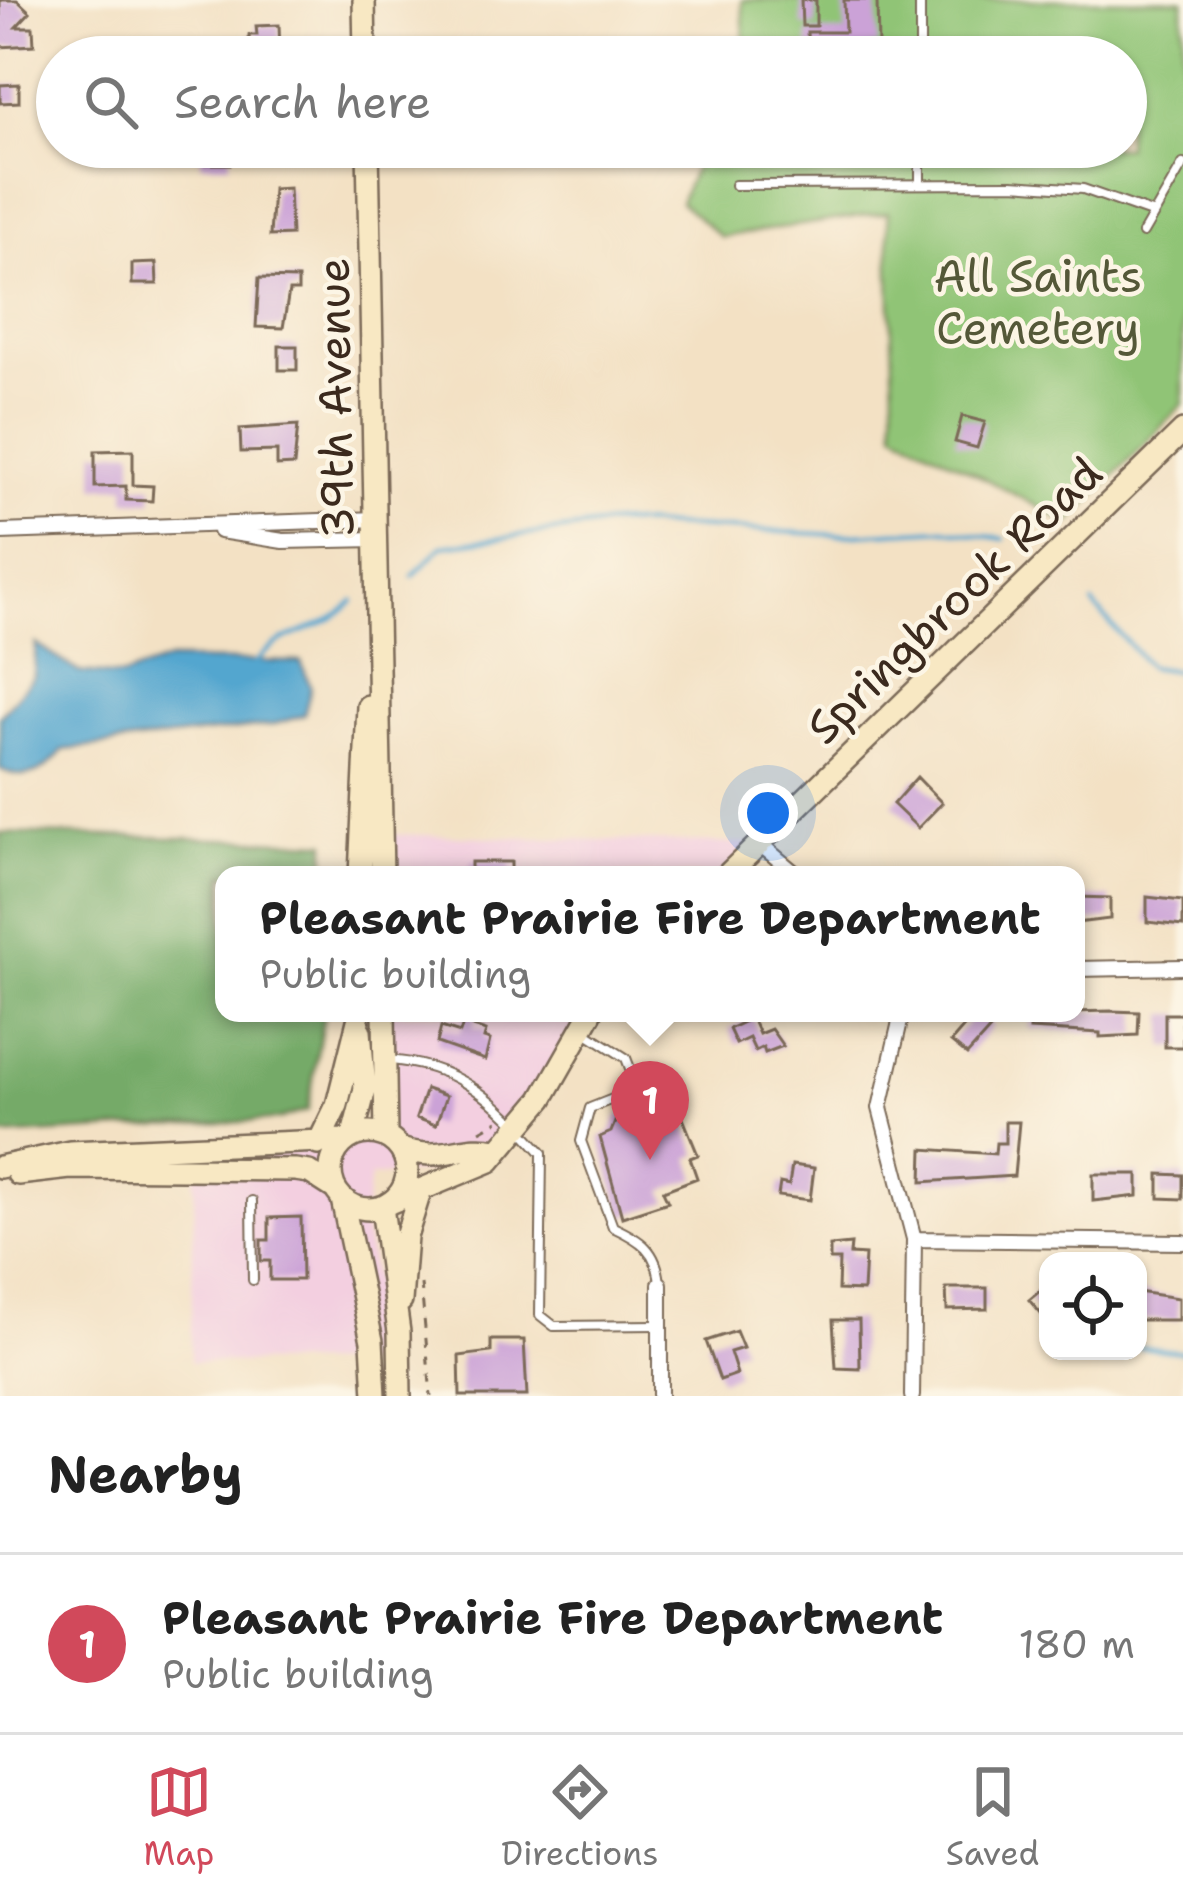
<!DOCTYPE html>
<style>
:root{--surface:#fff;--page:#f6f6f6;--text:#222;--muted:#767676;--line:#e0e0e0;--accent:#d1495b}
body{margin:0;font-family:"Shantell Sans",sans-serif;background:var(--page);color:var(--text)}
.controls{position:absolute;right:36px;bottom:36px;display:grid;overflow:hidden;border-radius:24px;box-shadow:0 3px 9px #0004}
.controls button{width:108px;height:108px;display:grid;place-items:center;padding:0;border:0;border-bottom:3px solid var(--line);background:var(--surface);color:var(--text);font:60px sans-serif}
.you{position:absolute;left:768px;top:813px;width:42px;height:42px;margin:-30px;border:9px solid #fff;border-radius:50%;background:#1a73e8;box-shadow:0 0 0 18px #1a73e833}
.badge{display:grid;place-items:center;width:78px;height:78px;border-radius:50%;background:var(--accent);color:#fff;font-size:39px;font-weight:700}
.pin{position:absolute;translate:-50% -99px;filter:drop-shadow(0 3px 6px #0008)}
.pin::after{content:'';position:absolute;top:63px;width:42px;height:36px;background:inherit;clip-path:polygon(0 0,100% 0,50% 100%)}
.popup{position:absolute;left:215px;top:866px;width:870px;height:156px;box-sizing:border-box;display:grid;place-content:center;border-radius:24px;background:var(--surface);filter:drop-shadow(0 3px 9px #0005);font-size:39px;white-space:nowrap;color:var(--muted)}
.popup b{font-size:45px;color:var(--text)}
.popup::after{content:'';position:absolute;left:50%;top:100%;margin-left:-24px;border:24px solid transparent;border-top-color:var(--surface)}
.list{margin:0;padding:0;list-style:none}
h2{display:flex;justify-content:space-between;align-items:center;height:156px;margin:0;padding:0 48px;font-size:51px}
h2 small{font-size:39px;font-weight:400;color:var(--muted)}
.list li{display:grid;grid-template-columns:78px 1fr auto;gap:36px;align-items:center;box-sizing:border-box;height:180px;padding:0 48px;border-top:3px solid var(--line)}
.list b{display:block;font-size:45px;white-space:nowrap}
.list p{margin:0;font-size:39px;white-space:nowrap;color:var(--muted)}
.list em{font-size:39px;font-style:normal;color:var(--muted)}
.icon{flex:none;width:66px;height:66px;fill:none;stroke:currentColor;stroke-width:2;stroke-linecap:round;stroke-linejoin:round}
.map{position:relative;flex:none;width:1183px;height:1396px;overflow:hidden}
.search{position:absolute;background:var(--surface);box-shadow:0 3px 9px #0004;left:36px;right:36px;top:36px;height:132px;display:flex;align-items:center;gap:30px;box-sizing:border-box;padding:0 42px;border-radius:66px;color:var(--muted);font-size:45px}
.sheet{height:336px;background:var(--surface)}
nav{display:flex;justify-content:space-around;align-items:center;box-sizing:border-box;height:168px;border-top:3px solid var(--line);background:var(--surface);font-size:33px;color:var(--muted)}
nav a{display:grid;justify-items:center;gap:6px}
nav .on{color:var(--accent)}
.map>svg:first-child{display:block}
.built{fill:#f3cfe0}
.green{fill:#90c476;stroke:#66774a;stroke-width:3}
.forest{fill:#74aa67;stroke:#586a42;stroke-width:3}
.water{fill:#53a6cf;stroke:#476876;stroke-width:3}
.lines{fill:none;stroke-linecap:round;stroke-linejoin:round}
.stream{stroke:#53a6cf;stroke-width:4.5}
.building{fill:#cba2d7}
.lane-casing{stroke:#7b6a58;stroke-width:12}
.street-casing{stroke:#7b6a58;stroke-width:18}
.secondary-casing{stroke:#7b6a58;stroke-width:26}
.path{stroke:#7b6a58;stroke-width:3;stroke-dasharray:9 9;stroke-linecap:butt}
.lane{stroke:#fff;stroke-width:8}
.street{stroke:#fff;stroke-width:14}
.secondary{stroke:#f8e8c3;stroke-width:21}
.labels{text-anchor:middle;stroke-width:9;stroke-linejoin:round;paint-order:stroke}
.park-label{font-size:45px;fill:#545838;stroke:#fcf5e5}
.street-label{font-size:45px;fill:#3b2a1e;stroke:#fcf5e5}
</style>
<div class="map">
<svg width="1183" height="1396" viewBox="0 0 1183 1396">
<rect width="100%" height="100%" fill="#fcf5e5"/>
<filter id="ink" filterUnits="userSpaceOnUse"><feTurbulence type="fractalNoise" baseFrequency=".00833" numOctaves="2"/><feDisplacementMap in="SourceGraphic" scale="24" xChannelSelector="R" yChannelSelector="G"/><feConvolveMatrix kernelMatrix="1 2 1 2 8 2 1 2 1" color-interpolation-filters="sRGB"/></filter>
<filter id="wash" filterUnits="userSpaceOnUse"><feTurbulence type="fractalNoise" baseFrequency=".004" numOctaves="4" result="noise"/><feDisplacementMap in="SourceGraphic" scale="48" xChannelSelector="R" yChannelSelector="G"/><feGaussianBlur stdDeviation="2.7" result="paint"/><feColorMatrix in="noise" values="0 0 0 0 0 0 0 0 0 0 0 0 0 0 0 0 0 1.4 0 .05"/><feComposite in="paint" operator="in"/></filter>
<g filter="url(#wash)">
<rect width="100%" height="100%" fill="#f3e1c4"/>
<path class="built" d="M 381,834 L 760,844 L 727,875 L 382,875 Z
M 384,1013 L 601,1013 L 525,1122 L 473,1158 L 446,1170 L 370,1177 L 363,1223 L 378,1297 L 373,1364 L 190,1362 L 195,1169 L 357,1140 L 373,1120 L 385,1051 Z"/>
<path class="green" d="M 742,0 L 1183,0 L 1183,404 L 1069,523 L 895,431 L 888,212 L 721,237 L 680,202 L 703,147 L 1126,147 L 1126,57 L 745,57 Z"/>
<path class="forest" d="M 0,833 L 326,842 L 326,875 L 224,875 L 224,1013 L 324,1013 L 308,1110 L 277,1120 L 0,1136 Z"/>
<path class="water" d="M 36,644 L 79,672 L 123,676 L 169,660 L 301,662 L 311,688 L 304,715 L 272,725 L 63,750 C 46,772 27,783 0,769 L 0,716 L 34,676 Z"/>
<g class="lines">
<path class="stream" d="M 413,576 L 442,546 L 616,523 L 838,535 L 944,529 L 1004,539
M 1093,604 L 1149,667 L 1183,672
M 254,665 C 286,625 317,638 354,601
M 1138,1347 L 1183,1352"/>
</g>
<g id="blocks">
<path class="building" d="M 0,0 L 17,0 L 30,12 L 16,27 L 33,27 L 34,45 L 0,47 Z
M 801,0 L 816,0 L 816,26 L 802,26 Z
M 844,0 L 877,0 L 878,46 L 868,46 L 869,57 L 808,57 L 807,32 L 845,32 Z
M 279,25 L 280,53 L 250,55 L 249,35 L 257,35 L 256,26 Z
M 19,84 L 19,102 L 0,103 L 0,85 Z
M 200,147 L 230,147 L 230,164 L 201,164 Z
M 784,147 L 864,147 L 864,157 L 785,158 Z
M 289,188 L 291,235 L 270,236 L 273,189 Z
M 156,263 L 157,284 L 132,284 L 132,264 Z
M 259,278 L 298,279 L 298,291 L 289,291 L 283,328 L 256,327 Z
M 279,346 L 297,346 L 297,370 L 279,370 Z
M 962,416 L 985,422 L 977,448 L 955,442 Z
M 298,425 L 294,465 L 277,466 L 277,451 L 241,452 L 240,429 Z
M 133,450 L 133,485 L 153,486 L 152,501 L 126,500 L 126,486 L 95,487 L 95,451 Z
M 917,777 L 942,803 L 918,828 L 893,804 Z
M 471,862 L 511,862 L 511,875 L 471,875 Z
M 1076,897 L 1110,898 L 1110,919 L 1076,923 Z
M 1147,897 L 1183,901 L 1183,926 L 1147,922 Z
M 1111,1011 L 1139,1012 L 1138,1035 L 1100,1037 L 1100,1033 L 1030,1029 L 1031,1013 Z
M 467,1013 L 477,1013 L 473,1027 L 486,1031 L 484,1038 L 490,1040 L 485,1060 L 437,1043 L 441,1027 L 460,1033 Z
M 976,1013 L 993,1026 L 967,1055 L 951,1042 Z
M 1165,1014 L 1182,1014 L 1183,1047 L 1165,1047 Z
M 752,1018 L 759,1034 L 771,1029 L 783,1046 L 765,1053 L 763,1047 L 755,1051 L 749,1038 L 736,1044 L 729,1029 Z
M 426,1089 L 446,1096 L 436,1125 L 416,1118 Z
M 670,1106 L 674,1117 L 682,1116 L 698,1155 L 690,1158 L 697,1178 L 663,1191 L 668,1202 L 622,1217 L 600,1137 L 611,1132 L 617,1117 L 634,1110 L 637,1118 Z
M 1005,1122 L 1019,1122 L 1014,1176 L 922,1182 L 923,1149 L 995,1154 L 996,1143 L 1005,1143 Z
M 792,1165 L 814,1168 L 810,1200 L 778,1196 L 780,1183 L 789,1185 Z
M 1093,1174 L 1138,1174 L 1138,1196 L 1093,1201 Z
M 1159,1174 L 1183,1175 L 1183,1199 L 1159,1198 Z
M 301,1217 L 302,1280 L 270,1280 L 270,1261 L 261,1261 L 261,1240 L 269,1240 L 269,1218 Z
M 851,1244 L 850,1254 L 865,1255 L 863,1291 L 838,1290 L 839,1260 L 830,1260 L 830,1246 Z
M 946,1288 L 987,1288 L 987,1309 L 947,1310 Z
M 1041,1290 L 1048,1297 L 1048,1322 L 1029,1300 Z
M 1138,1292 L 1178,1298 L 1178,1320 L 1138,1320 Z
M 833,1320 L 859,1320 L 860,1369 L 836,1368 Z
M 736,1331 L 743,1348 L 730,1352 L 737,1374 L 720,1380 L 706,1341 Z
M 491,1340 L 524,1340 L 527,1396 L 460,1396 L 459,1356 L 491,1352 Z"/>
</g>
</g>
<g filter="url(#ink)">
<use href="#blocks" fill-opacity="0" stroke="#7b6a58" stroke-width="3"/>
<g class="lines">
<g class="lane-casing">
<path id="lane" d="M 920,0 L 920,57
M 920,147 L 920,184
M 735,185 L 1012,184 L 1083,189 L 1154,214
M 1143,233 L 1183,164
M 582,1030 L 626,1058 L 638,1089 L 590,1108 L 581,1141 L 613,1227 C 641,1240 657,1250 660,1283
M 385,1060 C 458,1063 497,1102 542,1153 L 540,1315 L 554,1326 L 659,1325
M 252,1201 L 253,1280"/>
</g>
<g class="street-casing">
<path id="street" d="M 220,531 L 283,541 L 377,539
M 0,532 L 377,519
M 760,844 L 797,875
M 1076,969 L 1183,967
M 902,1013 L 880,1108 L 914,1239 L 912,1396
M 914,1239 L 1183,1242
M 660,1284 L 660,1396"/>
</g>
<g class="secondary-casing">
<path id="secondary" d="M 364,0 L 365,57
M 368,147 L 382,875
M 360,875 L 368,706
M 727,875 L 1183,431
M 384,1013 L 386,1136
M331 1171a38 38 0 1 1 76 0a38 38 0 1 1-76 0Z
M 353,1135 L 365,1089 L 360,1031
M 318,1144 L 337,1105 L 358,1021
M 401,1149 C 444,1163 462,1142 496,1150
M 0,1167 L 70,1152 L 345,1140
M 18,1174 L 70,1168 L 295,1170 L 309,1172 L 334,1188
M 342,1199 L 372,1341 L 375,1396
M 389,1203 L 490,1161 L 542,1099 L 591,1013
M 382,1207 L 399,1332 L 400,1396
M 401,1301 L 406,1237 L 420,1192"/>
</g>
<path class="path" d="M 480,1131 L 498,1121
M 421,1284 L 431,1396"/>
<use href="#lane" class="lane"/>
<use href="#street" class="street"/>
<use href="#secondary" class="secondary"/>
</g>
</g>
<g class="labels">
<g class="park-label">
<text x="1038" y="292">All Saints<tspan x="1038" dy="52">Cemetery</tspan></text>
</g>
<g class="street-label">
<text transform="translate(335 398) rotate(-91)" y="16">39th Avenue</text>
<text transform="translate(954 600) rotate(-44)" y="16">Springbrook Road</text>
</g>
</g>
</svg>
<div class="controls">
<button><svg class="icon" aria-label="locate" viewBox="0 0 24 24"><circle cx="12" cy="12" r="6"/><path d="M12 2v4M12 18v4M2 12h4M18 12h4"/></svg></button>
</div>
<div class="you"></div>
<div class="pin badge" style="left:650px;top:1160px">1</div>
<div class="popup"><b>Pleasant Prairie Fire Department</b>Public building</div>
<div class="search"><svg class="icon" aria-label="search" viewBox="0 0 24 24"><circle cx="10" cy="10" r="6"/><path d="M15 15l6 6"/></svg>Search here</div>
</div>
<section class="sheet">
<h2>Nearby<small></small></h2>
<ul class="list">
<li><span class="badge">1</span><div><b>Pleasant Prairie Fire Department</b><p>Public building</p></div><em>180 m</em></li>
</ul>
</section>
<nav>
<a class="on"><svg class="icon" aria-label="map" viewBox="0 0 24 24"><path d="M3 6l6-2 6 2 6-2v14l-6 2-6-2-6 2zM9 4v14M15 6v14"/></svg>Map</a>
<a><svg class="icon" aria-label="directions" viewBox="0 0 24 24"><path d="M12 3l9 9-9 9-9-9zM9 14v-3h6M13 9l2 2-2 2"/></svg>Directions</a>
<a><svg class="icon" aria-label="saved" viewBox="0 0 24 24"><path d="M7 4h10v16l-5-4-5 4z"/></svg>Saved</a>
</nav>
